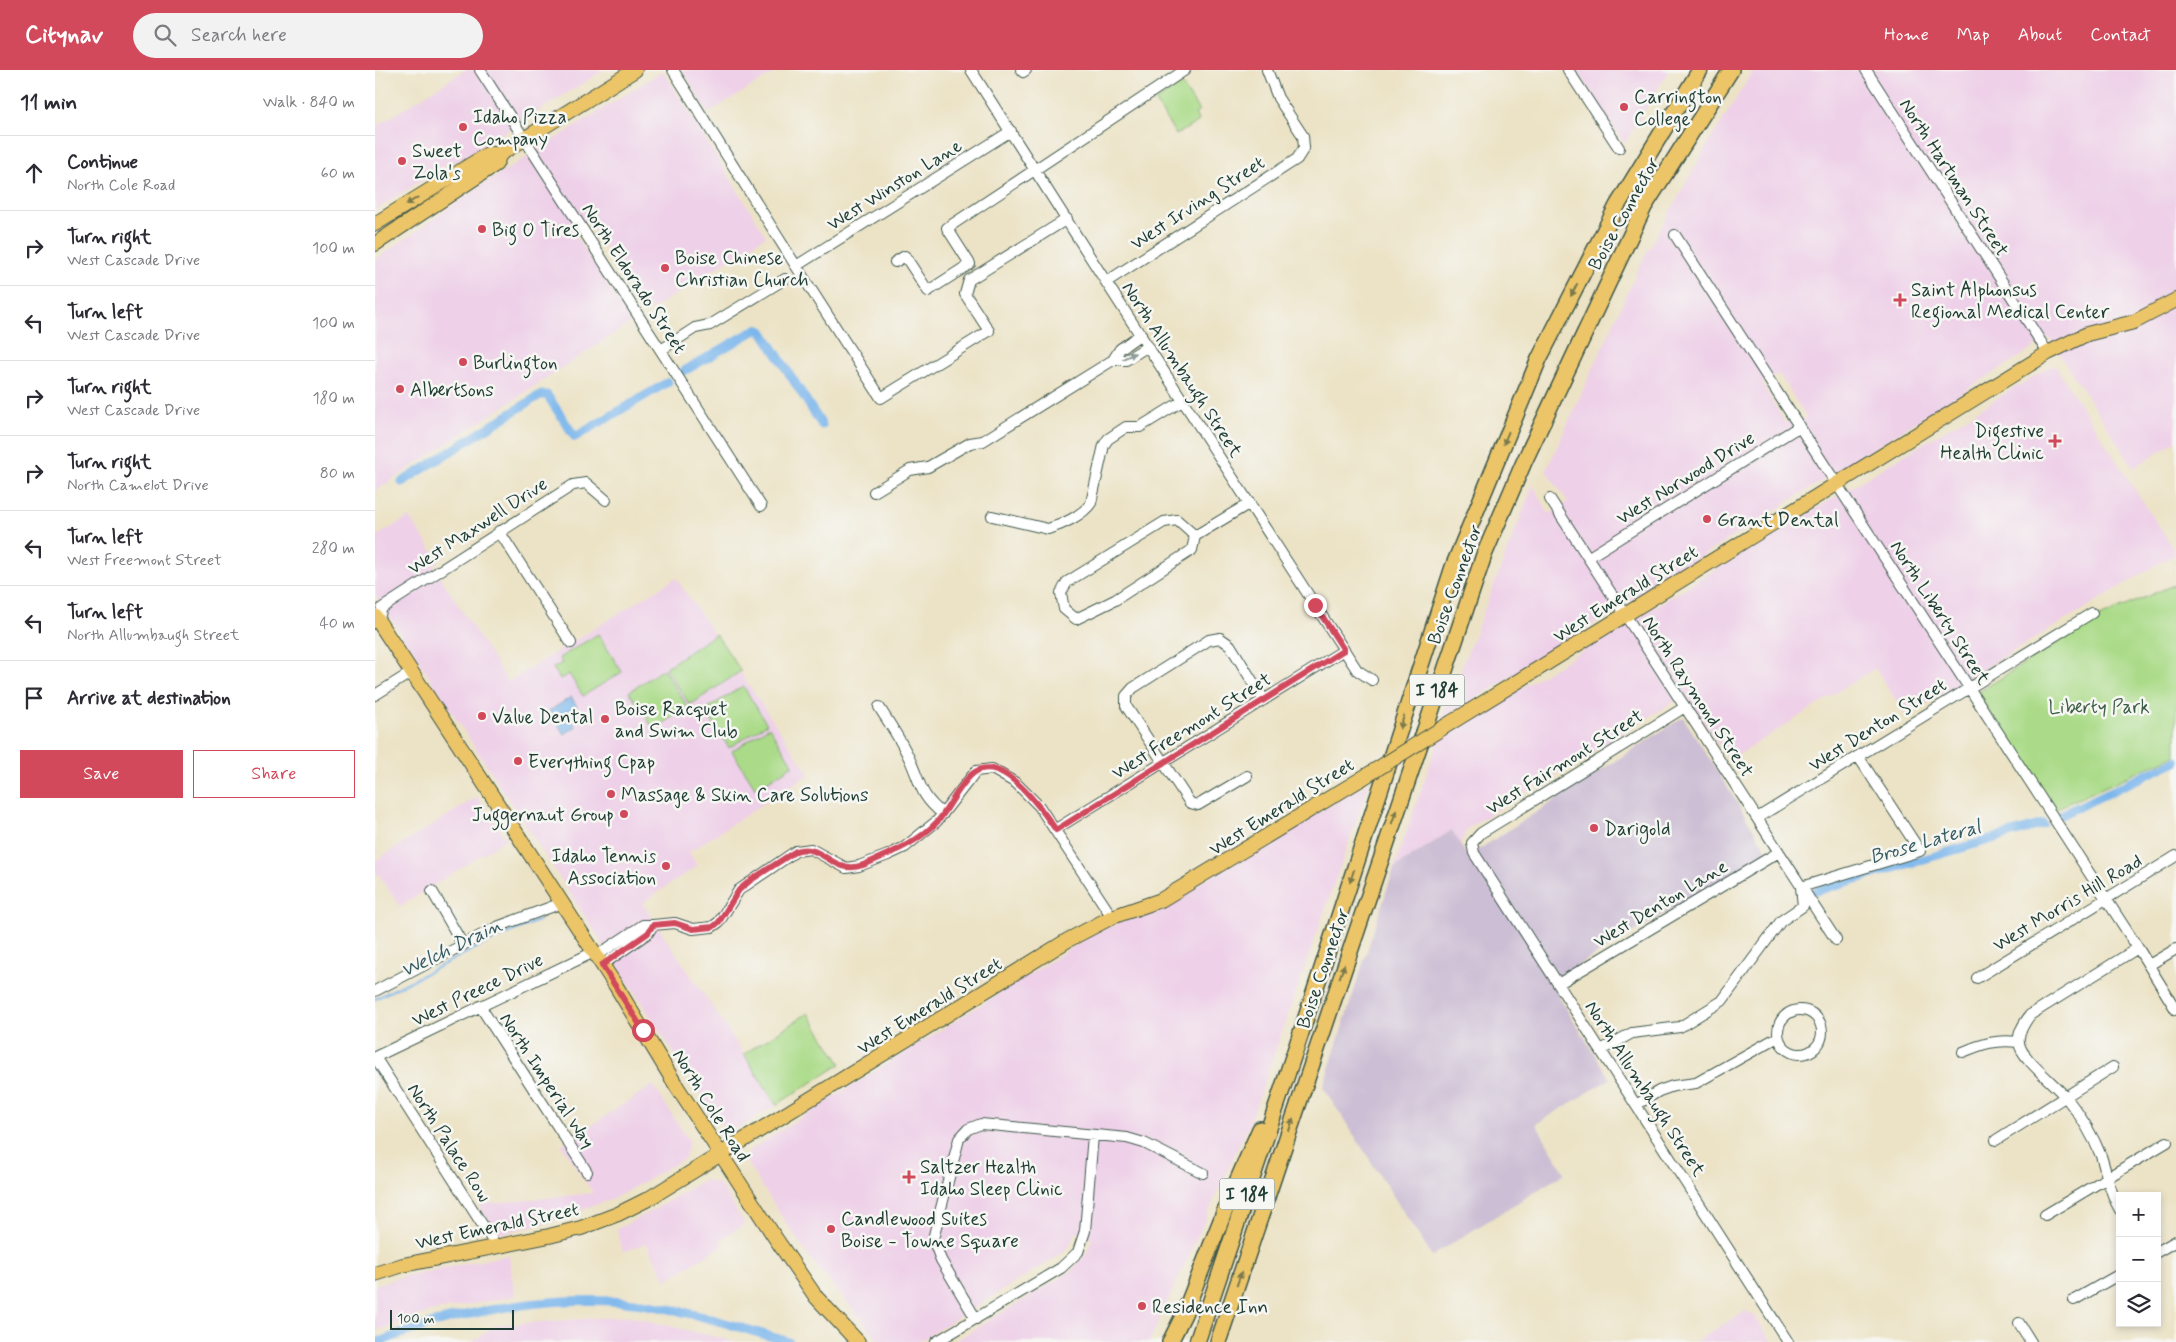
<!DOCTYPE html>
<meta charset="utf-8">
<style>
:root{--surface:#fff;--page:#f2f2f3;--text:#2b2b33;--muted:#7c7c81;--line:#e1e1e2;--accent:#d1495b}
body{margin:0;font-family:Mynerve,sans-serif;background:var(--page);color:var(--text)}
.controls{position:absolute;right:15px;bottom:15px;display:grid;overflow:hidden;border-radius:0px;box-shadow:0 2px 8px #0003}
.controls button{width:45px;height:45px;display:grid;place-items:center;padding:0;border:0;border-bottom:1px solid var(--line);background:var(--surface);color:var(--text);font:25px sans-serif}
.scale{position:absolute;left:15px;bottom:12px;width:124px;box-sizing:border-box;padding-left:5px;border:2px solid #1f3d34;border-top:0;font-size:14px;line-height:18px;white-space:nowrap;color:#1f3d34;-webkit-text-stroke:4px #f6f6f2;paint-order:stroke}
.stop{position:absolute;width:15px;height:15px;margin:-11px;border:4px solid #d1495b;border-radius:50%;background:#fff}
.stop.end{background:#d1495b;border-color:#fff;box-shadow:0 1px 5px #0008}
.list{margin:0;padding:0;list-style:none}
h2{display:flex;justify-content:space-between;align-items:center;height:65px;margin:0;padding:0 20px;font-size:21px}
h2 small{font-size:16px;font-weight:400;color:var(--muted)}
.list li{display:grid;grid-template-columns:32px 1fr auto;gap:15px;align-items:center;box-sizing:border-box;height:75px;padding:0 20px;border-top:1px solid var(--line)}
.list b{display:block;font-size:19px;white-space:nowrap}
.list p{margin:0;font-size:16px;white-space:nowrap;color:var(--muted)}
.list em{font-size:16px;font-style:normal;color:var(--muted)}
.actions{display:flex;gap:10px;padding:15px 20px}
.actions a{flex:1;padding:11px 0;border:1px solid var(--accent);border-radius:0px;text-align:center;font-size:18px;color:var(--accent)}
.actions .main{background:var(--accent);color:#fff}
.icon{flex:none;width:28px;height:28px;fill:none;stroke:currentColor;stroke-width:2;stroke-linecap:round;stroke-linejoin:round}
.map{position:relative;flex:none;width:1801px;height:1272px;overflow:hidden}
header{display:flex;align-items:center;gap:30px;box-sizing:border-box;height:70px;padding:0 25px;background:var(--accent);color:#fff}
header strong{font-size:24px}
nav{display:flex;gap:28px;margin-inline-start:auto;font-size:18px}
.search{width:350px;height:45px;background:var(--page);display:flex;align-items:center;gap:12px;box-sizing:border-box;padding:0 18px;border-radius:28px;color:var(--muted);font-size:19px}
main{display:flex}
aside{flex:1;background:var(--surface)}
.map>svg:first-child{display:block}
.built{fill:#eed0e8;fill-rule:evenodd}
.industrial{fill:#ccbed4}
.green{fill:#abdb89;stroke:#658c5e}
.water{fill:#7ab6ec;stroke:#4c7a90}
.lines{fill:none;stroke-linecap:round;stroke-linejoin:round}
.stream{stroke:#7ab6ec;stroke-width:2.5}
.canal{stroke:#7ab6ec;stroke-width:9}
.minor-casing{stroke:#3e564a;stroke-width:12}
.major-casing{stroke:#3e564a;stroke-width:16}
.highway-casing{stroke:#3e564a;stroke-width:18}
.minor{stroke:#fff;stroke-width:10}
.major{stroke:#ecc569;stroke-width:14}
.highway{stroke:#ecc569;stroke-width:15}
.major-bridge-casing{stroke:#3e564a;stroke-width:16;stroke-linecap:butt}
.major-bridge{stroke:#ecc569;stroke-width:14}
.oneway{fill:#7b7a4c}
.oneway2{fill:#8f9e9a}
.route{stroke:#d1495b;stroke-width:6}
.poi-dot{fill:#d1495b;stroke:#f6f6f2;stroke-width:2}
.labels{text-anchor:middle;stroke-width:5;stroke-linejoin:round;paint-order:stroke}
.shield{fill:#f6f6f2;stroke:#60746d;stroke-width:1}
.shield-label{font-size:18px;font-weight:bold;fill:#1f3d34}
.poi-label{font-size:19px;fill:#1f3d34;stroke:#f6f6f2;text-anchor:start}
.street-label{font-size:19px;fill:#1f3d34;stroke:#f6f6f2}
.park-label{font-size:19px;fill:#3b5d45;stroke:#f6f6f2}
.water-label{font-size:20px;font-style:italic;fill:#365b62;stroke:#f6f6f2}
</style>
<header>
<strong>Citynav</strong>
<div class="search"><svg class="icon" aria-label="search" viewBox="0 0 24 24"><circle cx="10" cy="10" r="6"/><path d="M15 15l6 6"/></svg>Search here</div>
<nav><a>Home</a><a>Map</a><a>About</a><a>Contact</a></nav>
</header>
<main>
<aside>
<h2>11 min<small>Walk · 840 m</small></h2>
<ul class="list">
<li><svg class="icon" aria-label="ahead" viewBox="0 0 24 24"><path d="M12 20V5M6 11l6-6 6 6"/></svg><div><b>Continue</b><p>North Cole Road</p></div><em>60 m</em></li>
<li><svg class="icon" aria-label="right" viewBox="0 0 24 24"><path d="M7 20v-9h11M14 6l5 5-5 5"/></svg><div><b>Turn right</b><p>West Cascade Drive</p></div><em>100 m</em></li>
<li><svg class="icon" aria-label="left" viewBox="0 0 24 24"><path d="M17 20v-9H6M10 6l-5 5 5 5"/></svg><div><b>Turn left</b><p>West Cascade Drive</p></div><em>100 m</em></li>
<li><svg class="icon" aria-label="right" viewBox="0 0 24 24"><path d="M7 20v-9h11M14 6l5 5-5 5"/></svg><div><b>Turn right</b><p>West Cascade Drive</p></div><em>180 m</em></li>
<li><svg class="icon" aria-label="right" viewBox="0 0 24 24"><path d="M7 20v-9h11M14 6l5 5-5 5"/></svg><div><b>Turn right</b><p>North Camelot Drive</p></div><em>80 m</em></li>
<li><svg class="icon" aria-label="left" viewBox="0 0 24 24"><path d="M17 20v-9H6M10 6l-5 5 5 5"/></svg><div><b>Turn left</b><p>West Freemont Street</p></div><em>280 m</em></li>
<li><svg class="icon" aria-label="left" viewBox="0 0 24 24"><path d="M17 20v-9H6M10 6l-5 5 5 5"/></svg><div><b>Turn left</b><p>North Allumbaugh Street</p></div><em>40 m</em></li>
<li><svg class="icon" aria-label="arrive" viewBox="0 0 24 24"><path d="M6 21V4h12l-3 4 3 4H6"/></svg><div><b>Arrive at destination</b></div></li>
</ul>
<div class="actions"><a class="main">Save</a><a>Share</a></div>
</aside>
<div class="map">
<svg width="1801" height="1272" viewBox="0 0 1801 1272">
<rect width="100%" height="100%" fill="#f6f6f2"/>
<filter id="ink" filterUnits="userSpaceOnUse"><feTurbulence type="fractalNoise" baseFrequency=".02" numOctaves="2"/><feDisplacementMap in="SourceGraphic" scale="10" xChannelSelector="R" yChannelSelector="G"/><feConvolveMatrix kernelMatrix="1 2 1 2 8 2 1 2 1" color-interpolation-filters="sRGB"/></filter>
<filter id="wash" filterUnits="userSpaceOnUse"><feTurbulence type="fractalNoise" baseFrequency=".0096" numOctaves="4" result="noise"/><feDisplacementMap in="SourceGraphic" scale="20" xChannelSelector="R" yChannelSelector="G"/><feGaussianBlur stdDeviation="1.12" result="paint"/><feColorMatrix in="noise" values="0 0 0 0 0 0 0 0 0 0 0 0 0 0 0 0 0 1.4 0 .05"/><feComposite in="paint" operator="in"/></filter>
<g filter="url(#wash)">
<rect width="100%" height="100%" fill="#ece3c6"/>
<path class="built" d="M 90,0 L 229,0 L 85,90 L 67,97 L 0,140 L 0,57 Z
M 307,0 L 404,0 L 333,43 Z
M 1202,0 L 1294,0 L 1249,74 Z
M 1379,0 L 1801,0 L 1801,371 L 1759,398 L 1674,268 L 1066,650 L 1158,415 L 1174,444 L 1193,432 L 1171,401 L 1266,193 L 1337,67 ZM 1404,304 L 1432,348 L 1410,353 L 1387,314 Z
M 288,1 L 391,166 L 271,243 L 215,153 L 199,163 L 257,252 L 0,421 L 0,190 L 104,117 Z
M 1679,294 L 1801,483 L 1531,646 L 1500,598 L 1354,691 L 1310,625 L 1093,758 L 1085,774 L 1077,760 L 1019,798 L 1064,668 Z
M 34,447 L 64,491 L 58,496 L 133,612 L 301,508 L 434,704 L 314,782 L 322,796 L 267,833 L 369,984 L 401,1035 L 363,1058 L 346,1055 L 0,524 L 0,467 Z
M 995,712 L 877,1047 L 774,1272 L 578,1272 L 695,1202 L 711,1183 L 717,1169 L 701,1162 L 694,1176 L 685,1185 L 543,1272 L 505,1272 L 434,1187 L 417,1162 L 371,1092 L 375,1080 L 722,862 L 783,838 Z
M 102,727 L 131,769 L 25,837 L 0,799 L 0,791 Z
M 278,1015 L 314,1071 L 310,1088 L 240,1128 L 171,1153 L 124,1164 L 103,1135 L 218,1123 L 186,1075 Z
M 329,1110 L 344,1114 L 370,1154 L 345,1170 L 347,1176 L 291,1210 L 271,1173 L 248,1182 L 242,1159 L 279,1140 Z
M 134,1185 L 140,1226 L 55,1242 L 0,1261 L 0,1216 L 3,1214 L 31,1206 Z
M 1370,1241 L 1380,1246 L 1397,1272 L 1320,1272 Z
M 253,1246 L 361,1272 L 97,1272 L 122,1255 Z"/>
<path class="industrial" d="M 1308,647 L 1393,782 L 1175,912 L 1235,1009 L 1161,1054 L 1190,1103 L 1057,1186 L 948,1017 L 1019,798 L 1077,760 L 1091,784 L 1106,778 Z"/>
<path class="green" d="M 807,14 L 824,41 L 820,44 L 824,51 L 801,65 L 780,31 Z
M 1801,514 L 1801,685 L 1680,739 L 1602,623 L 1720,549 Z
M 223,564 L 247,602 L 208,626 L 194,604 L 185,609 L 178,598 L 187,593 L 184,588 Z
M 341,564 L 366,601 L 315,635 L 290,598 Z
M 288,599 L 313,637 L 279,659 L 254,622 Z
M 368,616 L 392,654 L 354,678 L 330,640 Z
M 394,657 L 418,695 L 381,719 L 357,681 Z
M 433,943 L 466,994 L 401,1035 L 369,984 Z"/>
<path class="water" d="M 196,627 L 202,636 L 192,643 L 201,657 L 189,664 L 174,641 Z"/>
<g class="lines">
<path class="stream" d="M 0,929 L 109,874 L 164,850"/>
<path class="canal" d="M 309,301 L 382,259 L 387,261 L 447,355
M 27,412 L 165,325 L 172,325 L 200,367 L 293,312
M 1686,745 L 1801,691
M 1441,821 L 1668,754
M 4,1272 C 86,1239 192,1221 279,1236 C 325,1244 370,1259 414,1272"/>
</g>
</g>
<g filter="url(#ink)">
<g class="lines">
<g class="minor-casing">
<path id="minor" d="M 105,0 L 386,436
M 298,0 L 421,196 L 506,328 L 614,261 L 590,224 L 594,210 L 692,149
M 596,0 L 731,212 L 982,600 L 997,610
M 646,0 L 648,2 L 651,0
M 1193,0 L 1244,78
M 1491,0 L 1673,283
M 1300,165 L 1763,878 L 1801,940
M 520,192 L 530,186 L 553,221 L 595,194 L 572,158 L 810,0
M 421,196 L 636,61
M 731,212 L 922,89 L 929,78 L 928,66 L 903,28 L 892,0
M 766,264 L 745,279 L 738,290 L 751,290 L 773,276
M 286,280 L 320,258 L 335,255 L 410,209
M 499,422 L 535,400 L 553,397 L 595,373 L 608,371 L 738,290
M 1175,429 L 1461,870
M 617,446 L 673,459 C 687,455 708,445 716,433 L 729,375 L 733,369 L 751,357 L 765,357 L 809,330
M 802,450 L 820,466 L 817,480 L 740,530 L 701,549 L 689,539 L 686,523 L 692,512 L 789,452 Z
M 124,461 L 196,573
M 820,466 L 875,433
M 1214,487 L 1425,356
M 0,553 L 3,551 L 7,538 L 198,415 L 211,413 L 231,430
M 0,625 L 37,602
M 504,637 C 514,653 526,670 534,688 C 546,713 544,725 568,744
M 1310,637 L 1106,763 L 1097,773 L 1099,783 L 1413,1272
M 872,706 L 823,735 L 815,733 L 751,636 L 751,626 L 758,618 L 834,570 L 845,568 L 855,575 L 889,630
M 1382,748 L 1717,543
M 681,759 L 969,580
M 57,821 L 88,875
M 278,855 L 300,853 L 318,859 L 337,857 L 344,852 L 364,820 L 421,781 L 436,779 L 471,798 L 484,796 L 513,785 L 530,777 L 562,751 L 601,701 L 617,699 L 641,713 L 664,736 L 737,847
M 221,886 L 268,855 L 278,855 L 273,863 L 227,895
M 1774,895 L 1801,879
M 1602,908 L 1801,786
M 1183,914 L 1404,782
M 0,921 L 122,857 L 187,833
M 105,936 L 212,1102
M1403 962a22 22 0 1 1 44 0a22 22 0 1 1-44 0Z
M 1226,980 L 1257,963 L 1305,957 L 1347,931 L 1406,851 L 1428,836 L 1426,817 L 1545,781 L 1483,686
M 1588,982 C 1607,974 1622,969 1643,972
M 0,987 L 219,882
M 0,987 L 121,1176
M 1261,1035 L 1284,1021 L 1298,1016 L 1321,1013 L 1403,967
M 1621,1070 L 1738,997
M 1745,1140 C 1735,1124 1732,1104 1726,1086 C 1718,1066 1706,1046 1693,1030 C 1682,1015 1646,989 1644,973 C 1642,963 1650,952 1655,945 L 1763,878
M 1670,1145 L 1792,1072
M 1782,1182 L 1801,1171
M 1699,1230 L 1745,1204
M 601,1249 L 566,1190 L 558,1169 L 584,1069 L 593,1059 L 606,1054 L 752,1068 L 769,1073 L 828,1103
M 1644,1253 L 1656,1272
M 561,1272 L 686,1198 L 703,1182 L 710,1161 L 718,1065"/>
</g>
<g class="major-casing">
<path id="major" d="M 0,154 L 113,84 L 125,84 L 260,0
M 0,174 L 121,94 L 125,84
M 0,546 L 241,916 L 302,1017 L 401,1169 L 441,1227 L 483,1272
M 1077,652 L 1673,283 L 1712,264 L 1759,252 L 1801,230
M 0,1204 L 28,1195 L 174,1166 L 206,1158 L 243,1144 L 273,1129 L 693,870 L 737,847 L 786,830 L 986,709"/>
</g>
<g class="highway-casing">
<path id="highway" d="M 795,1272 L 809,1244 L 854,1130 L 885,1059
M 822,1272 L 922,975 L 1078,497 L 1164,289 L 1242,136 L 1325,0
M 843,1272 L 1109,485 L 1149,392 L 1269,137 L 1356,0"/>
</g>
<use href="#minor" class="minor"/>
<use href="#major" class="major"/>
<use href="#highway" class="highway"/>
<g class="major-bridge-casing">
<path id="major-bridge" d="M 986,709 L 1077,652"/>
</g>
<use href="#major-bridge" class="major-bridge"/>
</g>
<defs><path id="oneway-solid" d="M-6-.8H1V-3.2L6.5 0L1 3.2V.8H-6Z" transform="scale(1.25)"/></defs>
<g class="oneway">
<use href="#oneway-solid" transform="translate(37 131) rotate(148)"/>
<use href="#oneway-solid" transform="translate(1199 220) rotate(117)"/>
<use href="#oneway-solid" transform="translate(1131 368) rotate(112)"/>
<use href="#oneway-solid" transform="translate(1027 652) rotate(108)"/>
<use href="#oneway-solid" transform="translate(1019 747) rotate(-71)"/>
<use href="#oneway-solid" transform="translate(977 806) rotate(108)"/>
<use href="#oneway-solid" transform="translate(967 901) rotate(-71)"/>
<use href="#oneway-solid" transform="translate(916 1055) rotate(-71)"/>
<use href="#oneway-solid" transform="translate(864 1209) rotate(-71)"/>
</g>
<use class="oneway2" href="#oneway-solid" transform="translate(754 286) rotate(-25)"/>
</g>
<g class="lines" filter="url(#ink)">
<path class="route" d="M 268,960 L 227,895 L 273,863 L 278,855 L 300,853 L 318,859 L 338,857 L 344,852 L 364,820 L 376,810 L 421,781 C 447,772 458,806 488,795 C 514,784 543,773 563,751 C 574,738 587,710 600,702 C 628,683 668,741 681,760 L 969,580 L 940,535"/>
</g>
<g class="poi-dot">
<circle cx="1249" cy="37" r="5"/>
<circle cx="88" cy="57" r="5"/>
<circle cx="27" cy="91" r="5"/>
<circle cx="107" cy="159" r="5"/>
<circle cx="290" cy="198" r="5"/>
<path d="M1522.5 222.5h5v5h5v5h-5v5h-5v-5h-5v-5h5z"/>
<circle cx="88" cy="292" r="5"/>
<circle cx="25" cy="319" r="5"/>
<path d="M1677.5 363.5h5v5h5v5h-5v5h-5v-5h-5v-5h5z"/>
<circle cx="1332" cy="449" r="5"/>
<circle cx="107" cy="646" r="5"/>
<circle cx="230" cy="649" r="5"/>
<circle cx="143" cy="691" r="5"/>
<circle cx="236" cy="724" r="5"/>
<circle cx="249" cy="744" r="5"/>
<circle cx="1219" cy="758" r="5"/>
<circle cx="291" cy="796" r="5"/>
<path d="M531.5 1099.5h5v5h5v5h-5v5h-5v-5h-5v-5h5z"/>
<circle cx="456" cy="1159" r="5"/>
<circle cx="767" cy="1236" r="5"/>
</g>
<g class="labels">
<g class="shield">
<rect x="1034.5" y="604.5" width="55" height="31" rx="4"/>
<rect x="844.5" y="1108.5" width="55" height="31" rx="4"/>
</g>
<g class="shield-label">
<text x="1062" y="626">I 184</text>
<text x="872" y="1130">I 184</text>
</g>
<g class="poi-label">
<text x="1259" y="33">Carrington<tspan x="1259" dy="22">College</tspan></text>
<text x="98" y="53">Idaho Pizza<tspan x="98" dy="22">Company</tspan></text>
<text x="37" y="87">Sweet<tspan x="37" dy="22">Zola's</tspan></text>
<text x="117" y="166">Big O Tires</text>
<text x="300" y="194">Boise Chinese<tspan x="300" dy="22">Christian Church</tspan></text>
<text x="1536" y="226">Saint Alphonsus<tspan x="1536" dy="22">Regional Medical Center</tspan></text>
<text x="98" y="299">Burlington</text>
<text x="35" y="326">Albertsons</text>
<text x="1669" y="367" text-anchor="end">Digestive<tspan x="1669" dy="22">Health Clinic</tspan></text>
<text x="1342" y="456">Grant Dental</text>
<text x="240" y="645">Boise Racquet<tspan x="240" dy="22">and Swim Club</tspan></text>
<text x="117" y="653">Value Dental</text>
<text x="153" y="698">Everything Cpap</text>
<text x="246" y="731">Massage &amp; Skin Care Solutions</text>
<text x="239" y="751" text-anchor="end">Juggernaut Group</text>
<text x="1229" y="765">Darigold</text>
<text x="281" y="792" text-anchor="end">Idaho Tennis<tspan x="281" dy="22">Association</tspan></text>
<text x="545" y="1103">Saltzer Health<tspan x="545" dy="22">Idaho Sleep Clinic</tspan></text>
<text x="466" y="1155">Candlewood Suites<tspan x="466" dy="22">Boise - Towne Square</tspan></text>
<text x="777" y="1243">Residence Inn</text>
</g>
<g class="street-label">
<text transform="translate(1580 107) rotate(57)" y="7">North Hartman Street</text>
<text transform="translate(519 114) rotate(-32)" y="7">West Winston Lane</text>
<text transform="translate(822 132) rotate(-33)" y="7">West Irving Street</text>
<text transform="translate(1248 143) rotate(-61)" y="7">Boise Connector</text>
<text transform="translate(260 208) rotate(57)" y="7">North Eldorado Street</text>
<text transform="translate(808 299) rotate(57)" y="7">North Allumbaugh Street</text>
<text transform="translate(1310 407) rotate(-32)" y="7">West Norwood Drive</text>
<text transform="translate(102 455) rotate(-33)" y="7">West Maxwell Drive</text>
<text transform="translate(1079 514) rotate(-70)" y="7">Boise Connector</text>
<text transform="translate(1250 523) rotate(-32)" y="7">West Emerald Street</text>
<text transform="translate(1566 542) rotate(57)" y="7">North Liberty Street</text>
<text transform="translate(1324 626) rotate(57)" y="7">North Raymond Street</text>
<text transform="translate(1502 654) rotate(-32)" y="7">West Denton Street</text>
<text transform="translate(816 655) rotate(-32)" y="7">West Freemont Street</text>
<text transform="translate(1189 691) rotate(-32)" y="7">West Fairmont Street</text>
<text transform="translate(906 736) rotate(-32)" y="7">West Emerald Street</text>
<text transform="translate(1692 832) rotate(-31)" y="7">West Morris Hill Road</text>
<text transform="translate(1285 833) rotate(-31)" y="7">West Denton Lane</text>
<text transform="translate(947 898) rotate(-71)" y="7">Boise Connector</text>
<text transform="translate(102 919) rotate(-26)" y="7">West Preece Drive</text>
<text transform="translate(554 935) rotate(-32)" y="7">West Emerald Street</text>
<text transform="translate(173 1010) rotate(57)" y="7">North Imperial Way</text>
<text transform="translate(1271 1018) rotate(57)" y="7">North Allumbaugh Street</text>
<text transform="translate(337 1035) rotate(58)" y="7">North Cole Road</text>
<text transform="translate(75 1072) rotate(57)" y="7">North Palace Row</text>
<text transform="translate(122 1155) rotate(-12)" y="7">West Emerald Street</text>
</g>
<g class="park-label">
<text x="1724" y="643">Liberty Park</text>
</g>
<g class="water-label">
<text transform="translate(1550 771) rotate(-16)" y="7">Brose Lateral</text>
<text transform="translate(76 877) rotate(-26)" y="7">Welch Drain</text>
</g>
</g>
</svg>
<div class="controls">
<button>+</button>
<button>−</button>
<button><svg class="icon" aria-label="layers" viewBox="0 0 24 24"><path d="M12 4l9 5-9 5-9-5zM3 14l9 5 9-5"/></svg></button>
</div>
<div class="scale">100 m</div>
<div class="stop" style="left:268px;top:960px"></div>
<div class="stop end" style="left:940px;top:535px"></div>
</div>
</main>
